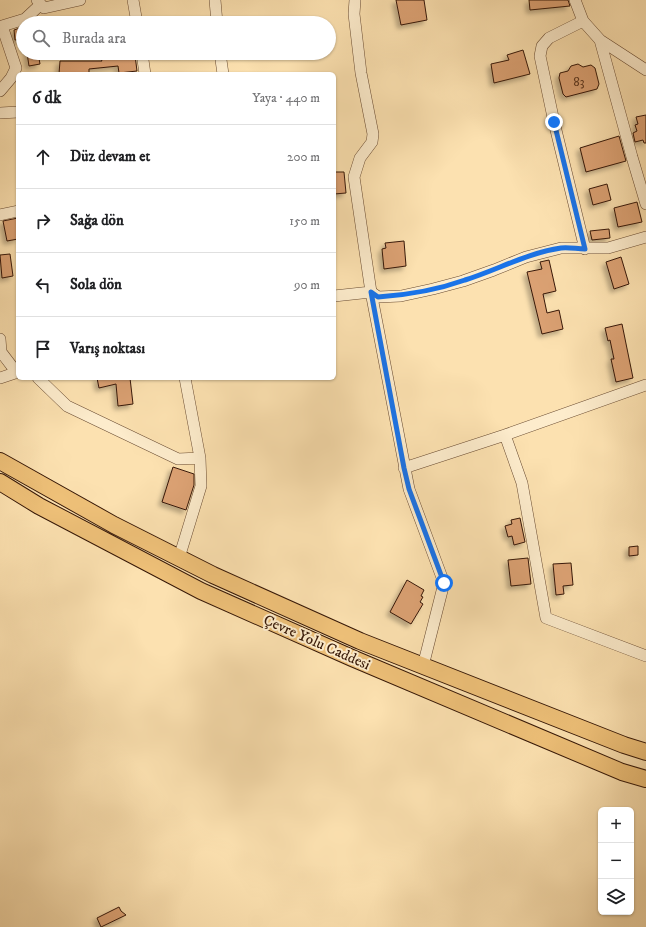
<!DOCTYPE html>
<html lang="tr">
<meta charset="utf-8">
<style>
:root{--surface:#fff;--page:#f2f2f2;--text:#202124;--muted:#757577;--line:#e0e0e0}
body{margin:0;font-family:"IM FELL DW Pica",serif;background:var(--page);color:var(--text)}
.controls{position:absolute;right:12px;bottom:12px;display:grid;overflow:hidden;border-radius:6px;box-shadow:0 1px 3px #0004}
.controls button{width:36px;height:36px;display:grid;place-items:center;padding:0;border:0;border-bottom:1px solid var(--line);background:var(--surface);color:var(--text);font:20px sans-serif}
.stop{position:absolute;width:12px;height:12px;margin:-9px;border:3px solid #1a73e8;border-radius:50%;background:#fff}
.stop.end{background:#1a73e8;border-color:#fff;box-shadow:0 1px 4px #0008}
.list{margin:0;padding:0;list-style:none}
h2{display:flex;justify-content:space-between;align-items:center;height:52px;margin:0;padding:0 16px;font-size:17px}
h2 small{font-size:13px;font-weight:400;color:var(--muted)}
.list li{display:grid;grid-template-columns:26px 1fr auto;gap:12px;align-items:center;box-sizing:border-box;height:64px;padding:0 16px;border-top:1px solid var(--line)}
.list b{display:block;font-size:15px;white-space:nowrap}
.list em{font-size:13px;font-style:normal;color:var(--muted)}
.icon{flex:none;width:22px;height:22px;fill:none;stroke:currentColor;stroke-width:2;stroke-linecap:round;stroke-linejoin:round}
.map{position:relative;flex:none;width:646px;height:927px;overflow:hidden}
.search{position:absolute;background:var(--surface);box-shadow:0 1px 3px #0004;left:16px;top:16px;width:320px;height:44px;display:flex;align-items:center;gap:10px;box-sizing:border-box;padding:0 14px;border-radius:22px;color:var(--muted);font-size:15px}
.panel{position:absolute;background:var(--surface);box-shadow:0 1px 3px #0004;left:16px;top:72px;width:320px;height:308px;border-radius:6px}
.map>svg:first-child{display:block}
.building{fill:#dba173;stroke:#371807;filter:url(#shadow)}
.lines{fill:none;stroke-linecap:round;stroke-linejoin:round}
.minor-casing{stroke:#684a31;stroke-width:12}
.highway-casing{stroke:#371807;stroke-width:18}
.minor{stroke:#fdeccc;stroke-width:11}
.highway{stroke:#eec078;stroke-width:16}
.route{stroke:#1a73e8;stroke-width:5}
.labels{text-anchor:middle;stroke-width:4;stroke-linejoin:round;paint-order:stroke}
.number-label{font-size:13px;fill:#603a22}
.street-label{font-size:15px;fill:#371807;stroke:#fdeccc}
</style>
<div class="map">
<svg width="646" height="927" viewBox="0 0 646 927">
<defs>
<filter id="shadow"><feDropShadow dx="-3.5" dy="3.5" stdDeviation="2" flood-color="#0004"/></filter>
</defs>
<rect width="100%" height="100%" fill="#fce1b0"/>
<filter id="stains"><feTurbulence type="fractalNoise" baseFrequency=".005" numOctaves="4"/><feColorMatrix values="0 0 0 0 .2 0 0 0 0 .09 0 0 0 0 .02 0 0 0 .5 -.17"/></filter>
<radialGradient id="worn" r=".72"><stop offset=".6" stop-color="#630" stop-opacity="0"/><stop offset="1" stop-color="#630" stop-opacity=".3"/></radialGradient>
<path class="building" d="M 396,0 L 424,0 L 427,20 L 401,25 Z
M 529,0 L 568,0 L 570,6 L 530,10 Z
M 23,27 L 23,39 L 15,40 L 14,30 Z
M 523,50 L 530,74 L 494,83 L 491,64 L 509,60 L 507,55 Z
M 27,53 L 38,53 L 40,64 L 29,66 Z
M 135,55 L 137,71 L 119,73 L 118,66 L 89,69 L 89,74 L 59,74 L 60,61 L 102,61 L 101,59 Z
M 578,64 L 583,67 L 591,65 L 595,68 L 599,84 L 597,89 L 566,97 L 563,94 L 559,78 L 560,73 L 568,71 L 571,66 Z
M 646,115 L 646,143 L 644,143 L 643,140 L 635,142 L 633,133 L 637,131 L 635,125 L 638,124 L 636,117 Z
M 619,136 L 626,161 L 586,172 L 580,148 Z
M 334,172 L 344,172 L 346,193 L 334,194 Z
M 607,184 L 611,200 L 593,205 L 589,189 Z
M 637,202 L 642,222 L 618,227 L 614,208 Z
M 18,218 L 18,239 L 7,241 L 3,221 Z
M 609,229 L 610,238 L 592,240 L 590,231 Z
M 404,241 L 406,266 L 384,269 L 382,249 L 386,248 L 385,243 Z
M 10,254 L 13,276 L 2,278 L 0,255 Z
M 621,257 L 629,284 L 614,289 L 606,262 Z
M 549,260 L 556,291 L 543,294 L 547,313 L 559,310 L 563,329 L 542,334 L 527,272 L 542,269 L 540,262 Z
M 622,324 L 633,378 L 616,382 L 611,359 L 614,359 L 610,340 L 608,341 L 605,328 Z
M 97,378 L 130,378 L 133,404 L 118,406 L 116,384 L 99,388 Z
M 173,467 L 194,474 L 194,485 L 186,510 L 162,502 Z
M 520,518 L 525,542 L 514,545 L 512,536 L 508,537 L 505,526 L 512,524 L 511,520 Z
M 638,546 L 638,555 L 629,556 L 629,547 Z
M 528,558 L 531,584 L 511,586 L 508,560 Z
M 571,563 L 573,585 L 563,586 L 564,594 L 556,595 L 553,564 Z
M 407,580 L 424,590 L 421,596 L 423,597 L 420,602 L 423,604 L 411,624 L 390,612 Z
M 119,907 L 121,911 L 126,915 L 101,927 L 97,918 Z"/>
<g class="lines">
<g class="minor-casing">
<path id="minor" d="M 37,0 L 44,8 L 80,0
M 133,0 L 137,23
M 215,0 L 217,23
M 355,0 L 354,14 L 361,73 L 373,134 L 372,142 L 360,158 L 354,177 L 371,292 L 409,489 L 444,583 L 423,666
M 575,0 L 583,21 L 600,40 L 646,70
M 583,21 L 549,38 L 542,46 L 540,56 L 554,122 L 585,249
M 600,40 L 632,157 L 646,204
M 142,53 L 145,74
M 220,53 L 223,74
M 0,91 L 11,78 L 16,68 L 2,26 L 25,19 L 40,5
M 0,113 L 18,112
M 0,215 L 18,211
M 334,296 L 371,292 L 378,297 L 401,296 L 433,289 L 463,281 L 494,270 L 526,257 L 561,248 L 608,248 L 646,237
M 0,339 L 1,352 L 17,373
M 0,378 L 18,372
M 38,378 L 67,406 L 178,459 L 200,458 L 185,378
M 505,435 L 522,483 L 546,618 L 646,656
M 404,468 L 505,435 L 646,385
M 179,558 L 201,486 L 200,458"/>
</g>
<g class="highway-casing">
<path id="highway" d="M 0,461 L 114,525 L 213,575 L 360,641 L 624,745 L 646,752
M 0,482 L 39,506 L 201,591 L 352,658 L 622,772 L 646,779"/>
</g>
<use href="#minor" class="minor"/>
<use href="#highway" class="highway"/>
</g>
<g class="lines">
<path class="route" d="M 444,583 L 409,489 L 404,468 L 371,292 L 378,297 C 408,295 437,290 465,280 C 497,270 527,253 561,248 C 569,247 577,249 585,249 L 554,122"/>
</g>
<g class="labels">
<g class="number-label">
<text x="579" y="86">83</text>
</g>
<g class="street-label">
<text transform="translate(317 642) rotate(24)" y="5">Çevre Yolu Caddesi</text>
</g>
</g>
<rect width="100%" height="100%" filter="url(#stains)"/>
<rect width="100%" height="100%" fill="url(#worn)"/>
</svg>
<div class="controls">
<button>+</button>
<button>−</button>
<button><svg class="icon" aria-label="layers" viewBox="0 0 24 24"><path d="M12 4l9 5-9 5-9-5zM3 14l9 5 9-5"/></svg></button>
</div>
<div class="stop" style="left:444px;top:583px"></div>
<div class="stop end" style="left:554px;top:122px"></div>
<div class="search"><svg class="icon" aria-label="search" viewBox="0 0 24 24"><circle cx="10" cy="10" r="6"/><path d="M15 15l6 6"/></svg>Burada ara</div>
<section class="panel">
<h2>6 dk<small>Yaya · 440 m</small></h2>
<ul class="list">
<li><svg class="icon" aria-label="ahead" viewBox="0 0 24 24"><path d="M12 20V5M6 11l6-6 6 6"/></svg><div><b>Düz devam et</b></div><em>200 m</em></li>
<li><svg class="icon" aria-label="right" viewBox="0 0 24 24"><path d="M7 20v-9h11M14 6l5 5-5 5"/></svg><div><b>Sağa dön</b></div><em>150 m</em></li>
<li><svg class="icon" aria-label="left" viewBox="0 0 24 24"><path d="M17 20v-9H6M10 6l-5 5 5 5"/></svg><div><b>Sola dön</b></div><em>90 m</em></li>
<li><svg class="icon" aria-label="arrive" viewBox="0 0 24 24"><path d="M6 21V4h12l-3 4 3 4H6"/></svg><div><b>Varış noktası</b></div></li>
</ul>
</section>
</div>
